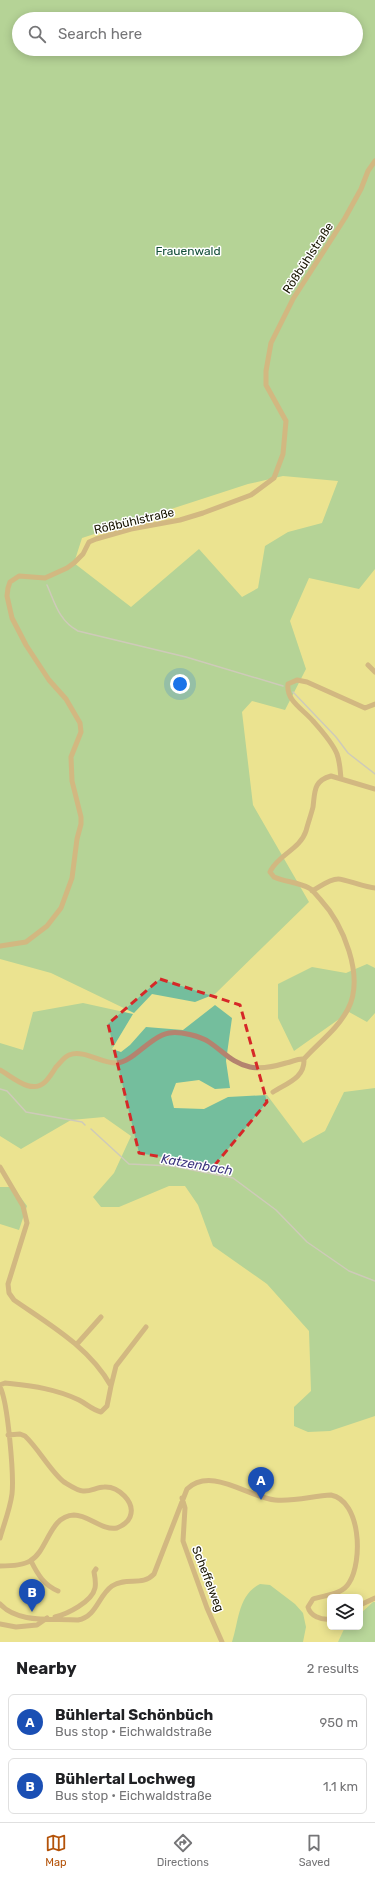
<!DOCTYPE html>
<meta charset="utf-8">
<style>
:root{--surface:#fff;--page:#f2f2f2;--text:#202124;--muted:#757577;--line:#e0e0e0;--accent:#b45309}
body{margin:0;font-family:Rubik,sans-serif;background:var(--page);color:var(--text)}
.controls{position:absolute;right:12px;bottom:12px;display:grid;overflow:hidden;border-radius:6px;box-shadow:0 2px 10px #0003}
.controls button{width:36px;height:36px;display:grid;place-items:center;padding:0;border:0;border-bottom:1px solid var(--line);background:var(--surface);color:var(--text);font:20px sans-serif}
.you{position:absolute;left:180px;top:684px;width:14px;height:14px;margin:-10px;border:3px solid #fff;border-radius:50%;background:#1a73e8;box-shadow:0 0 0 6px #1a73e833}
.badge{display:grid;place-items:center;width:26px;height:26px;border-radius:50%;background:var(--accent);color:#fff;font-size:13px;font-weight:700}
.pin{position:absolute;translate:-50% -33px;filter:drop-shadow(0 1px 2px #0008)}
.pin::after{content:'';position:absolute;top:21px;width:14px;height:12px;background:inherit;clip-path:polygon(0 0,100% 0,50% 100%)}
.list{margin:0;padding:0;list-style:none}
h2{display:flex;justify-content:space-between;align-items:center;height:52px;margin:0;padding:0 16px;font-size:17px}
h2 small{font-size:13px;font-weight:400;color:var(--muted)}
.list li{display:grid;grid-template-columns:26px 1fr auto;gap:12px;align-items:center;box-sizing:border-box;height:56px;margin:0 8px 8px;padding:0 8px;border:1px solid var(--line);border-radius:6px}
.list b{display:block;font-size:15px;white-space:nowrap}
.list p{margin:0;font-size:13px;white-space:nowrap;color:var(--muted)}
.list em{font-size:13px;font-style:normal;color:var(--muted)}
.icon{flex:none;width:22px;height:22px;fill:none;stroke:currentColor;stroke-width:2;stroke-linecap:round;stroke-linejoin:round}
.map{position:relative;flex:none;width:375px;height:1642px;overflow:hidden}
.search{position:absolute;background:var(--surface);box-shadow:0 2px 10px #0003;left:12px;right:12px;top:12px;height:44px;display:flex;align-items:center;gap:10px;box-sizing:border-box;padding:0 14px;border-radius:22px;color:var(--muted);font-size:15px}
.sheet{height:180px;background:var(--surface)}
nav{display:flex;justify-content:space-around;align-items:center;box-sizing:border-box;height:56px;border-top:1px solid var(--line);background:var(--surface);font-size:11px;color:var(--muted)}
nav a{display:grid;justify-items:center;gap:2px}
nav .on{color:var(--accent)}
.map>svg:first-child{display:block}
.green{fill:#7dc8a6}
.forest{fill:#74be9d;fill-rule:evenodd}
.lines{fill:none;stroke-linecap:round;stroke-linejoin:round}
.stream{stroke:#acaceb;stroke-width:1.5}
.minor{stroke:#b4836f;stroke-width:5}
.marked{fill:none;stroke:#d62828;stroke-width:3;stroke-dasharray:8 5;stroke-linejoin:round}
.labels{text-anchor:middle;stroke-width:3;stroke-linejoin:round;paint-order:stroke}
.park-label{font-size:12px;fill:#134f39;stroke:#fff}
.street-label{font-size:12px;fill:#181500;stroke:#fff}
.water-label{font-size:13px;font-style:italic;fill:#3c357e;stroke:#fff}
</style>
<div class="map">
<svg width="375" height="1642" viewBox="0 0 375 1642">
<rect width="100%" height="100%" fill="#ebe390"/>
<path class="green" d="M 373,1602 L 375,1602 L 375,1642 L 338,1642 L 345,1627 L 360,1627 L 360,1614 Z"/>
<path class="forest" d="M 0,0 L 375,0 L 375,569 L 359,589 L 309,578 L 290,621 L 306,669 L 285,710 L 252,701 L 242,712 L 253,805 L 309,902 L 215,994 L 195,1002 L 152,994 L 134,1013 L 51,973 L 0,959 ZM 19,19 L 356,19 L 356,49 L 19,49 ZM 283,476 L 338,481 L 322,523 L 288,532 L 265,546 L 258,588 L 242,597 L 199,549 L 131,607 L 74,563 L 82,538 L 248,484 Z
M 367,964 L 375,968 L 375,1013 L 367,1022 L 349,1012 L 294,1051 L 278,1018 L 278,984 L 312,967 L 346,973 Z
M 83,1003 L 133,1014 L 112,1049 L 121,1052 L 130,1045 L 146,1027 L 183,1030 L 215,1005 L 232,1018 L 226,1061 L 230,1088 L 215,1089 L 199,1080 L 176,1083 L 171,1096 L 174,1108 L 204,1109 L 228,1097 L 267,1095 L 303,1143 L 325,1131 L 344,1092 L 375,1088 L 375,1416 L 330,1431 L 308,1432 L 294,1426 L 294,1407 L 311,1391 L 309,1331 L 267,1284 L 213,1246 L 198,1205 L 185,1186 L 169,1186 L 119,1207 L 101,1207 L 93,1197 L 114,1173 L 131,1136 L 104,1117 L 71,1120 L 21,1149 L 0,1136 L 0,1043 L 23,1050 L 33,1012 Z
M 0,1187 L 13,1187 L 27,1206 L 19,1230 L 0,1224 Z
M 260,1584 L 270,1585 L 295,1604 L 303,1613 L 306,1627 L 303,1642 L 232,1642 C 239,1621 238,1595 260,1584 Z"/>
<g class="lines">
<path class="stream" d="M 47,585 C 55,603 59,621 78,631 L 186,657 L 283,686
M 293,692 L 336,737 L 348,753 L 375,774
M 0,1089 L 7,1091 L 26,1112 L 82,1122 L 85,1125
M 91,1129 L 129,1164 L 172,1166 L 233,1178 L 276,1210 L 307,1242 L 349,1271 L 375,1281"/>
<path class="minor" d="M 368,665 L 375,672
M 341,778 C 340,770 340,762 337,754 C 332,742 321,730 313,721 C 303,709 286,701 288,684 L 297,680 L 307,682 L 365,708 L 375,704
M 312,891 C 320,887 329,879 338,879 C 342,878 366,888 375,888
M 0,946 L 26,942 L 47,926 L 61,908 L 72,878 L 77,839 L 81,824 L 81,817 L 72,781 L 71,757 L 81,732 L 80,723 L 66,699 L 49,680 L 26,645 L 12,618 L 7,596 L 8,588 L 10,582 L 19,576 L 45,578 L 67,568 L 74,563 L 83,554 L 89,542 L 96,539 L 131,529 L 180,520 L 203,513 L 251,495 L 274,478 L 283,454 L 286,421 L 266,385 L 266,371 L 271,343 L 293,299 L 345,218 L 361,189 L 368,171 L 375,161
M 0,1070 C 13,1077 31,1095 45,1082 C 49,1078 53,1072 56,1067 C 60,1063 64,1057 69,1055 C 84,1049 102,1064 117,1063 C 133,1062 149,1037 169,1033 C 180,1031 200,1036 209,1042 C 224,1052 232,1063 250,1067 C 260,1069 276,1066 286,1063 C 293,1062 297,1058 304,1059 C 319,1042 337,1030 348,1009 C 365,976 343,924 320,899 C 316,895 313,890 309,888 C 298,882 285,882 274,877 L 270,872 L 271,870 C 280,854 300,849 306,831 C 308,823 311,815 313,807 C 315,792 313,781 331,776 L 375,789
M 273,1092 C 287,1083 305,1078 304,1059
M 0,1167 L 23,1206 L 27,1223 L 8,1284 L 9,1293 L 14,1300 C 50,1325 89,1347 111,1386 L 107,1406 L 101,1412 C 91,1409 87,1404 79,1400 C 54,1388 31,1386 5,1383 L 0,1385
M 77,1344 L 101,1317
M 111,1386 L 116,1366 L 146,1327
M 0,1387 C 8,1402 14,1476 12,1494 C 10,1509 4,1524 0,1538
M 182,1498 L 185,1508 L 183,1541 L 207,1608 L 222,1642
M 31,1561 C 38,1575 44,1585 58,1591
M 0,1566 C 9,1566 22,1566 30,1561 C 48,1551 49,1516 74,1515 C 89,1515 102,1531 117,1528 C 122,1526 128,1522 130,1517 C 136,1502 118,1486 104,1487 C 97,1487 90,1492 83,1491 C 78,1491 69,1485 64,1482 C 51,1472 38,1448 25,1436 L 20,1434 L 8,1435
M 0,1604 C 18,1624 53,1618 78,1620 C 97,1616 98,1596 112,1586 C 127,1576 142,1587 154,1574 L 187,1489 C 211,1466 248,1497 275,1500 C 293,1502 313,1496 331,1495 C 361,1501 363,1561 349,1583 C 342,1595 325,1595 313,1599 L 308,1607 C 310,1616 321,1620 330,1619
M 360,1605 L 375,1598
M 55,1617 C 67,1614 92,1602 95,1588 C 96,1583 95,1577 94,1572 L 96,1569
M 0,1624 L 16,1627 L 37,1625 L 47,1618"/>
</g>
<path d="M0 0H375V1642H0ZM 160,979 L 240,1005 L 267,1102 L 214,1166 L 139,1153 L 108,1024 Z" fill="#ebe390" fill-opacity=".55" fill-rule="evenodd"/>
<path class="marked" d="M 160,979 L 240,1005 L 267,1102 L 214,1166 L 139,1153 L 108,1024 Z"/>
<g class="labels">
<g class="park-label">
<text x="188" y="255">Frauenwald</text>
</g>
<g class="street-label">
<text transform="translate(308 258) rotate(-57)" y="4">Rößbühlstraße</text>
<text transform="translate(134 521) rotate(-13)" y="4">Rößbühlstraße</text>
<text transform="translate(208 1579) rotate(69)" y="4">Scheffelweg</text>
</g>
<g class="water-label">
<text transform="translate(197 1164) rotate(10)" y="5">Katzenbach</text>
</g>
</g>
</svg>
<div class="controls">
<button><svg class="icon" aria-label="layers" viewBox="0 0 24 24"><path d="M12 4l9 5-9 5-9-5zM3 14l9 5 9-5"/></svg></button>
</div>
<div class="you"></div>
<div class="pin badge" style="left:261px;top:1500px;background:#1a4fb4">A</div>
<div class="pin badge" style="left:32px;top:1612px;background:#1a4fb4">B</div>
<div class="search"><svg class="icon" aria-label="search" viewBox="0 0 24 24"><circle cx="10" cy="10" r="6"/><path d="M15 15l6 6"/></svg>Search here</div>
</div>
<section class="sheet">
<h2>Nearby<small>2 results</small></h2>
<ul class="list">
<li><span class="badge" style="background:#1a4fb4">A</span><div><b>Bühlertal Schönbüch</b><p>Bus stop · Eichwaldstraße</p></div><em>950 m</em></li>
<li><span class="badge" style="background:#1a4fb4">B</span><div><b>Bühlertal Lochweg</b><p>Bus stop · Eichwaldstraße</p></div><em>1.1 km</em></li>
</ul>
</section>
<nav>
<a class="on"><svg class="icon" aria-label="map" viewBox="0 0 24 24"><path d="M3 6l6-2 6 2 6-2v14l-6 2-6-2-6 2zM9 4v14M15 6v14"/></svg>Map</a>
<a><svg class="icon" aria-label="directions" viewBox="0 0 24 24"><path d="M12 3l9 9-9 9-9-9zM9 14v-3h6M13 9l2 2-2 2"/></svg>Directions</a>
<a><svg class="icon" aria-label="saved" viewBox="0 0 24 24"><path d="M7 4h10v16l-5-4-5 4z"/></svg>Saved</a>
</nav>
